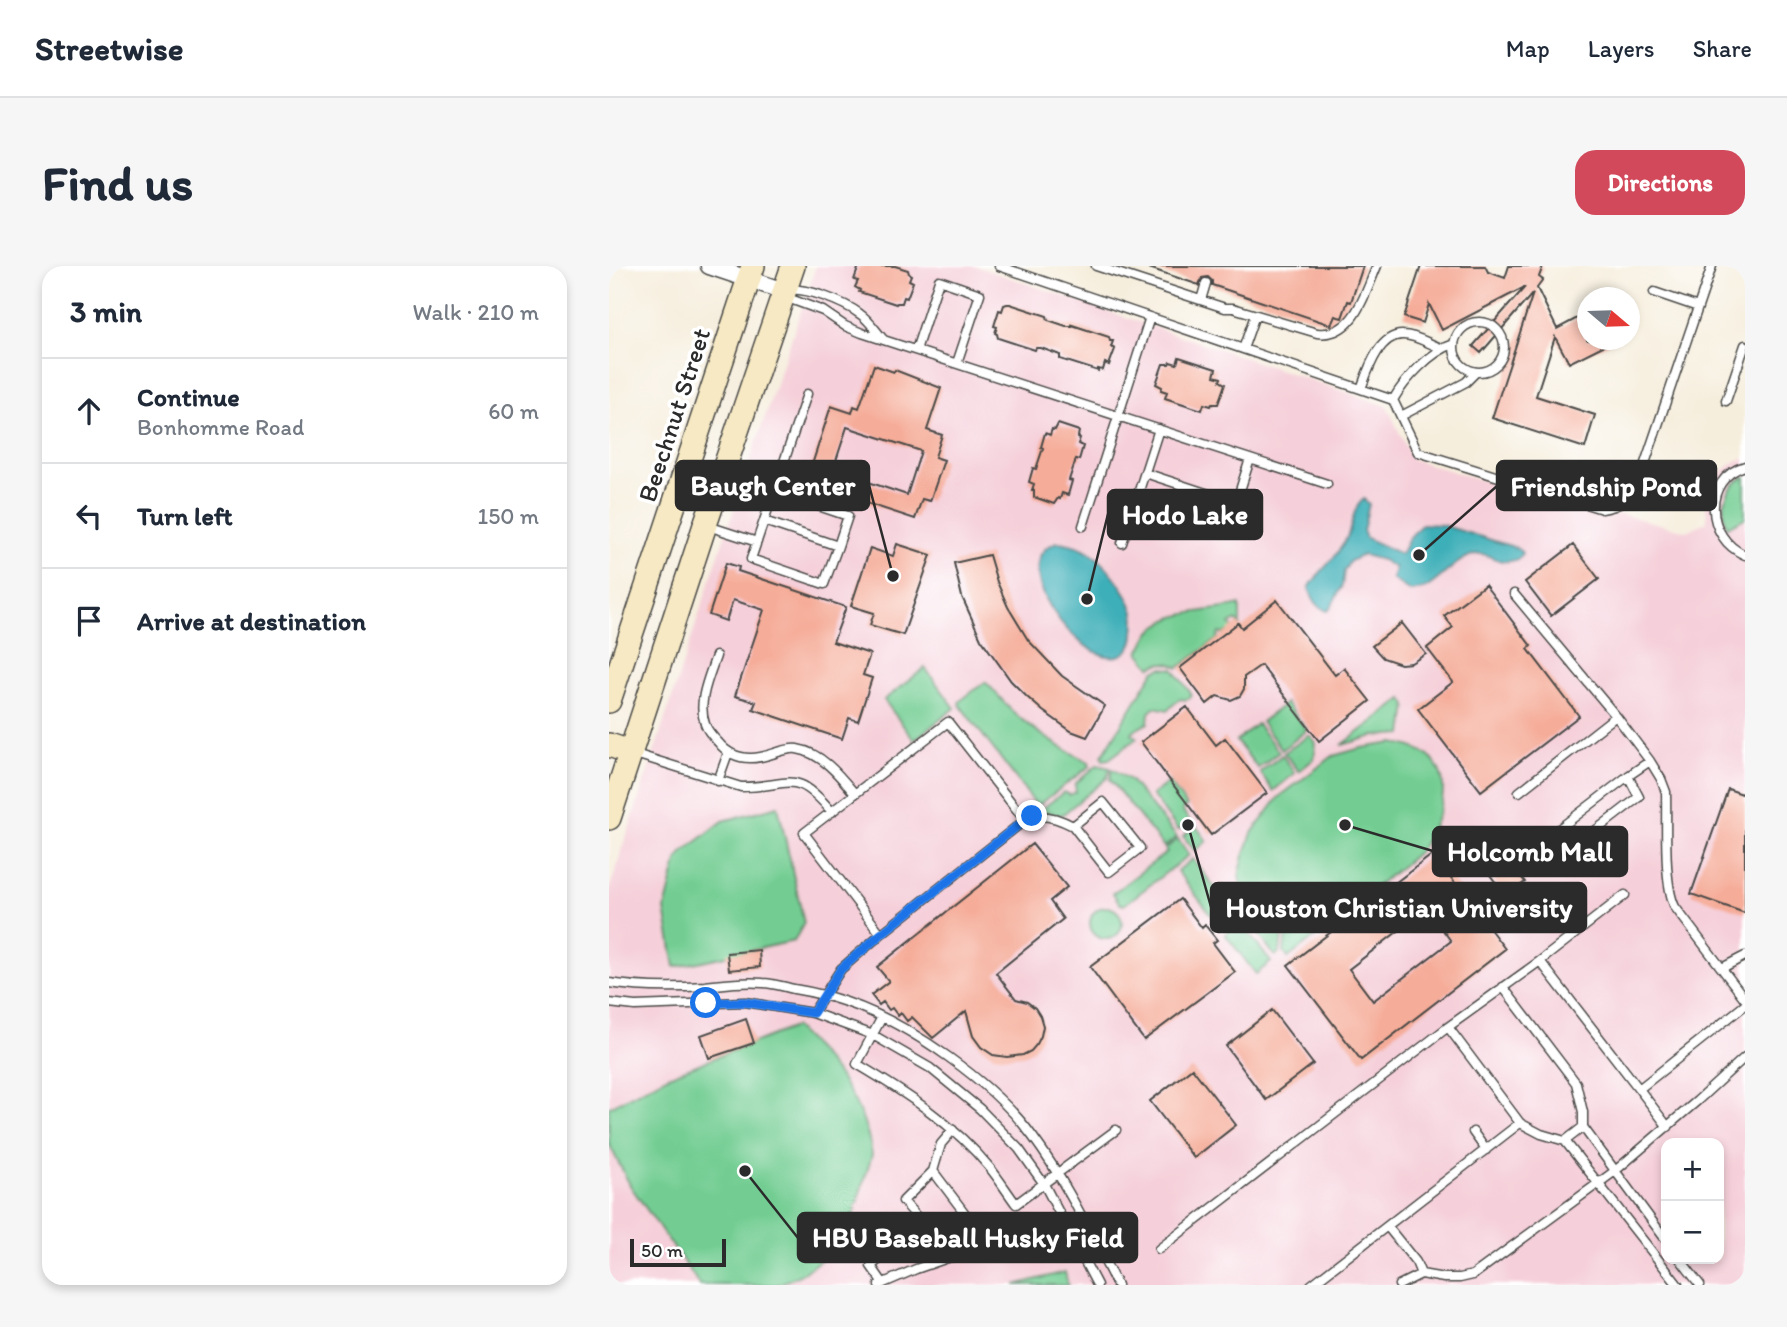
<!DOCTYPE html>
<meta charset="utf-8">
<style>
:root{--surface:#fff;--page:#f6f6f7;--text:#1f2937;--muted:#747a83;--line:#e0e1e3;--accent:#d1495b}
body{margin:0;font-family:Itim,sans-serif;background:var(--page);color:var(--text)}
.controls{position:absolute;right:21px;bottom:21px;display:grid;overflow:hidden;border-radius:14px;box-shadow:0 4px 10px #0003}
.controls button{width:63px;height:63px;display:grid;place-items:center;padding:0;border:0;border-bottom:2px solid var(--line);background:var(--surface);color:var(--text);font:35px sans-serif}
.compass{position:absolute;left:968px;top:21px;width:63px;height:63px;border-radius:50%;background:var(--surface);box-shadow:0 4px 10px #0003;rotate:109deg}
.scale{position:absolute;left:21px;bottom:18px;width:96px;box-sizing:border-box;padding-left:7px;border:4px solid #2b2b2b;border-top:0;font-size:19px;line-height:24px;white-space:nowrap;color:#2b2b2b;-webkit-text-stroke:5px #fff;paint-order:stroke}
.stop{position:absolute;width:21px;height:21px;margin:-16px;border:5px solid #1a73e8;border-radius:50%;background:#fff}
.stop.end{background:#1a73e8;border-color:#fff;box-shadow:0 2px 7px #0008}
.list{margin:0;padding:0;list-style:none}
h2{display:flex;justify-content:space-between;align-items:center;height:91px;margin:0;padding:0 28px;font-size:30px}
h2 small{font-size:23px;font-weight:400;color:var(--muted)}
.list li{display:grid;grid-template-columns:46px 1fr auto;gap:21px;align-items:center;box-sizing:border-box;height:105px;padding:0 28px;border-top:2px solid var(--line)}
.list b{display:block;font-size:26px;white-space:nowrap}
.list p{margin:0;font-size:23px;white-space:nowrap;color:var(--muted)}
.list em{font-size:23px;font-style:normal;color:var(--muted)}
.icon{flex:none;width:38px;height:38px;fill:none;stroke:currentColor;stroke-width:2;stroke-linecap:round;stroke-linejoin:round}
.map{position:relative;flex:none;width:1136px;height:1019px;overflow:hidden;border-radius:21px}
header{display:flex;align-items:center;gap:42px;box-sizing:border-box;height:98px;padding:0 35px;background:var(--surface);border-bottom:2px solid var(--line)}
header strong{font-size:33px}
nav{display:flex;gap:38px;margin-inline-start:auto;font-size:24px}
.intro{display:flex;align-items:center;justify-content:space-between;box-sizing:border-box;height:168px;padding:0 42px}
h1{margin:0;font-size:49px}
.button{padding:18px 32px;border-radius:21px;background:var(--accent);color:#fff;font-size:24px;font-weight:700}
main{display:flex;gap:42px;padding:0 42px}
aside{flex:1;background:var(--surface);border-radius:21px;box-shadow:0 4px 10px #0003}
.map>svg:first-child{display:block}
.built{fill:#f5cfd9;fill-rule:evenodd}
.green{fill:#73cd93;stroke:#4f7c5f;stroke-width:2}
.water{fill:#3eafb8;stroke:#346d72;stroke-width:2}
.building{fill:#f5ac98;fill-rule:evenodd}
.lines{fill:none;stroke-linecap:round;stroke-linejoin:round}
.lane-casing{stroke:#494846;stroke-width:11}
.street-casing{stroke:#494846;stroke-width:19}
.secondary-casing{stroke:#494846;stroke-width:26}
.lane{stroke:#fff;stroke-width:8}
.street{stroke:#fff;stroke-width:16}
.secondary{stroke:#f6e9c3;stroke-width:23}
.route{stroke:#1a73e8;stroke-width:9}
.labels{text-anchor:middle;stroke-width:7;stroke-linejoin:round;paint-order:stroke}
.street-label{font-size:26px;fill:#2b2b2b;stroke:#fff}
.leader{fill:none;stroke:#2b2b2b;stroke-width:2.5}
.callout-dot{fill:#2b2b2b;stroke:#fff;stroke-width:2.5}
.callout{fill:#2b2b2b;stroke:#2b2b2b;stroke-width:2.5}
.callout-label{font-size:28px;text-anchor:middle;font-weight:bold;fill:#fff}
</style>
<header>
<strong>Streetwise</strong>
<nav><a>Map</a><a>Layers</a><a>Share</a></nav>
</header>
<div class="intro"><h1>Find us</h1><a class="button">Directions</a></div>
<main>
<aside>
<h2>3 min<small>Walk · 210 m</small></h2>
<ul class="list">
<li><svg class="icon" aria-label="ahead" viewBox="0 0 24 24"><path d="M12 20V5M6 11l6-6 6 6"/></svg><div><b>Continue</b><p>Bonhomme Road</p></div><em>60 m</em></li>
<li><svg class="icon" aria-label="left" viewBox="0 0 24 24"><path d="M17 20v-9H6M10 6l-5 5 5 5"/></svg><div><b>Turn left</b></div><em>150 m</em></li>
<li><svg class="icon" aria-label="arrive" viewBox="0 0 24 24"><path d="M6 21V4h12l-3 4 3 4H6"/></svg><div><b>Arrive at destination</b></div></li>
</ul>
</aside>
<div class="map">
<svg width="1136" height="1019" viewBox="0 0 1136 1019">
<rect width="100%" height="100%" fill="#fff"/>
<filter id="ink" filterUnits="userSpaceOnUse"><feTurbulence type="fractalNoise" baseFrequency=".0143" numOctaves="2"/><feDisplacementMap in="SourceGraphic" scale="14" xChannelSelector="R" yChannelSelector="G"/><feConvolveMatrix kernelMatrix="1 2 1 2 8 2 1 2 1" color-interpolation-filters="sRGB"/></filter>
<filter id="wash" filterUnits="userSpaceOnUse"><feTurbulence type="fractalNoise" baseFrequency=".00686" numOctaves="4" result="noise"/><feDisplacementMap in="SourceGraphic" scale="28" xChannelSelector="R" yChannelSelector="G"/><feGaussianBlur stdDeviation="1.57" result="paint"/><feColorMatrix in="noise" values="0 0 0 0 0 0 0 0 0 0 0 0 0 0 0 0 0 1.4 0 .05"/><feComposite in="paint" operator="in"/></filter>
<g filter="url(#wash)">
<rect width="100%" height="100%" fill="#f6eedd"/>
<path class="built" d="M 207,0 L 366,0 L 778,140 L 803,193 L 992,251 L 1011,248 L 1078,265 L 1098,255 L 1097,239 L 1101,222 L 1112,206 L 1127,195 L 1136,192 L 1136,1019 L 0,1019 L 0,624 L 117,266 ZM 1057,877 L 1110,877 L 1110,993 L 1057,993 Z"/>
<path class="green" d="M 1136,210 L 1136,252 L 1118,261 C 1110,241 1117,220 1136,210 Z
M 631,339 L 631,359 L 627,354 L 621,358 L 640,383 L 633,388 L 617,366 L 614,368 L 610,367 L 608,373 L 569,402 C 561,395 552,396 542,401 L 530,386 C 533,382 535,376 538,371 C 557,342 601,347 631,339 Z
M 316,402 L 346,442 L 305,474 L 275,434 Z
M 553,402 L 564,403 L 581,426 L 582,431 L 576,434 L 573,433 L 569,434 L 559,444 L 545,441 L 540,447 L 539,457 L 524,465 L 523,468 L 528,472 L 500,493 L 494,494 L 493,490 L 545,405 Z
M 376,416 C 385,423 393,435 402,444 C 426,466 451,482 480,496 L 481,500 L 428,540 L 350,438 L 351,435 Z
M 794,433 L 798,439 L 794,468 L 765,470 L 733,479 Z
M 677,437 L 698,464 L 673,484 L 652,456 Z
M 648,458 L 670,486 L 649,502 L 627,475 Z
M 699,470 L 702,470 L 707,477 L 705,493 L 690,505 L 675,487 Z
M 784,477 C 830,482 844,513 827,554 C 822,565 817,578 808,587 C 790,604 764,622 744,638 L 718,648 L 703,651 L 668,653 L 649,645 L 634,625 L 630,610 L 634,593 L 643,567 L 670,531 L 724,490 L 752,482 Z
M 673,489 L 686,507 L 664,525 L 651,506 Z
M 488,499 L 501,502 L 498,512 L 453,549 L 433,546 L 431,544 L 455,526 L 461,529 L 467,526 L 466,518 Z
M 503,503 L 521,514 L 568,571 L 555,581 L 501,514 Z
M 560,516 L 578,540 L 573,544 L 581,555 L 569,564 L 543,529 Z
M 169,540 L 195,657 L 185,675 L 66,701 L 56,643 L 68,595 L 73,587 L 114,555 Z
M 587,560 L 598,575 L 586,585 L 574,570 Z
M 569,573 L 580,589 L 515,639 L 511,638 L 504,627 L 558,586 L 556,583 Z
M 584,593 L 619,639 L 604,651 L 568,605 Z
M481 657a16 16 0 1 1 32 0a16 16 0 1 1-32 0Z
M 641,651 L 651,658 L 674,662 L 671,686 L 666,690 L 638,653 Z
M 728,652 L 729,653 L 679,692 L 675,686 L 678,662 L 710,658 Z
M 631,656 L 662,696 L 647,708 L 616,668 Z
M 185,761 C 222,796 256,836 263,889 L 237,973 L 223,986 L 191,1009 L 168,1019 L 91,1019 L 22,921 L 0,878 L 0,841 L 59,810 Z
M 456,1006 L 459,1019 L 406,1019 Z"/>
<path class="water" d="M 755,233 L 760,238 L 754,265 L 757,272 L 792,288 L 801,271 L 813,258 L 833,259 L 908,282 L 913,287 L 909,293 C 887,301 882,285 867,288 C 847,293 834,312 817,322 C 812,324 806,324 801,325 L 783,313 L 786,302 L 773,294 L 754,289 L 741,295 L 735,305 L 733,320 L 722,341 L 718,345 C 707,340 704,333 700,322 C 710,304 728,293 737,273 C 744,260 743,242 755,233 Z
M 449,276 C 458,277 467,279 475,283 C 494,292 519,325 525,346 C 526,352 526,360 525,367 C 525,376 521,385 512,389 C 472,404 391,293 449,276 Z"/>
<g id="blocks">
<path class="building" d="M 250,0 L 286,0 L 299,4 L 300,8 L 302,9 L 300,14 L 304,16 L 298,32 L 295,31 L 293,37 L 288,37 L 287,38 L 250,26 L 251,24 L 246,21 L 249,15 L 245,14 Z
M 540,0 L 754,0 L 742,36 L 739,35 L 733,52 L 726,50 L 722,59 L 603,19 L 603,15 L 599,11 L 593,12 L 590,19 L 540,2 Z
M 812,0 L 876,0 L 879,6 L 896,12 L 900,0 L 934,0 L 930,11 L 934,14 L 928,22 L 948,63 L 978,47 L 978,74 L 1006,74 L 960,97 L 946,71 L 927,130 L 986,149 L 976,182 L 883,152 L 924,27 L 872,87 L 864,80 L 916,21 L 833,64 L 820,38 L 814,57 L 795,51 Z
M 398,38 L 401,38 L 438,50 L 439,54 L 457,60 L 463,60 L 463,59 L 500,71 L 501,75 L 504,75 L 502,81 L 506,83 L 500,99 L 496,97 L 494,104 L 489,103 L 489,105 L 451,93 L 451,89 L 432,82 L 427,82 L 426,84 L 389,72 L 388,68 L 386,67 L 388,61 L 385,60 L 390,44 L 393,45 L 395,39 Z
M 570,91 L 607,103 L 605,110 L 612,112 L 611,115 L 616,118 L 609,138 L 603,138 L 602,140 L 595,138 L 593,144 L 556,132 L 558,126 L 552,124 L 553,121 L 547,118 L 554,98 L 560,98 L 561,96 L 568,98 Z
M 265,99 L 285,106 L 286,104 L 332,122 L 318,164 L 333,169 L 326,191 L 335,194 L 321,235 L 313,233 L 306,253 L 218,224 L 220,217 L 199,211 L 222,140 L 243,147 L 245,140 L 250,142 ZM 238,161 L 312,185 L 298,229 L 224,204 Z
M 449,158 L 470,165 L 469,171 L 471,172 L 469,178 L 474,180 L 470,194 L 467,193 L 460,214 L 463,215 L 459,229 L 453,227 L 451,233 L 449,232 L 445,238 L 425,231 L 425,224 L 423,224 L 425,218 L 420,216 L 424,202 L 427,203 L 434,182 L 432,181 L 436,167 L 441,169 L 443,163 L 446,164 Z
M 288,278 L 322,289 L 294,369 L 261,359 L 265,347 L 242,340 L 261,282 L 284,290 Z
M 964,279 L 990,313 L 942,350 L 916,316 Z
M 380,289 L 388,316 L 399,341 L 419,374 L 453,410 L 496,440 L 478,471 L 462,465 L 434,445 L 418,431 L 402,415 L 372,373 L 353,331 L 345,297 Z
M 117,297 L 130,301 L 129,305 L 237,341 L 224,376 L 261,388 L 254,409 L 263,412 L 249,455 L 240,452 L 233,473 L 144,443 L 147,436 L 126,430 L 155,344 L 124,334 L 117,355 L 100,349 Z
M 876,319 L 922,380 L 919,383 L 970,450 L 872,525 L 809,443 L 844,416 L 818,382 L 844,361 L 835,350 Z
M 668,334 L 726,409 L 735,402 L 761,435 L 710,475 L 652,399 L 635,411 L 635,423 L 631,430 L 622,434 L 608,430 L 598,438 L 571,402 L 629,357 L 633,362 Z
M 793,357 L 817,388 L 802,397 L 792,398 L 774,392 L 763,380 Z
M 578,441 L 607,479 L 616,472 L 658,527 L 602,569 L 532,476 Z
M 1119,523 L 1136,529 L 1136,647 L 1082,628 Z
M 423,578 L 458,621 L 441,635 L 454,653 L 387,707 L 407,733 L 418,736 L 426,742 L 431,750 L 434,760 L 432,770 L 428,778 L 422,785 L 414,789 L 398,791 L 384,789 L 372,781 L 364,770 L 357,745 L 324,772 L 303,751 L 298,755 L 292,747 L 289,750 L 283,742 L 280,744 L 274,736 L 270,739 L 262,729 L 280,715 L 268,701 Z
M 893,587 L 916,616 L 897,630 L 875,601 Z
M 824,588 L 896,683 L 752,794 L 679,699 ZM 818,643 L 842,675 L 764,735 L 740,703 Z
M 571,633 L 593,662 L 596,659 L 608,674 L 604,677 L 626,706 L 535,774 L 481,701 Z
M 150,684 L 151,701 L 120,704 L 118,687 Z
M 663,744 L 704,798 L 657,834 L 617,780 Z
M 137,753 L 145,777 L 100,792 L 92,769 Z
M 583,802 L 627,859 L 585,892 L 541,835 Z"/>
</g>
</g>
<g filter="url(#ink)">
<use href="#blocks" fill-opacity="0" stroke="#494846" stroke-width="2"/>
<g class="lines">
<g class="lane-casing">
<path id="lane" d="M 390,0 L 784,134 L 809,186 L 993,243 C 1013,240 1021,233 1030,215 L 1103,0
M 487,0 L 616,42 L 624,42 L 708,67 C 745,72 756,27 768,0
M 178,24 C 197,21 235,36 251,48 C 260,54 267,65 274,73
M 1045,26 L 1089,41
M 178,28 L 184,34 L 214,45 L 236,60 L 253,67 L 718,218
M 592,34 L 597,17
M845 81a25 25 0 1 1 50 0a25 25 0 1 1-50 0Z
M 634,83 L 646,49
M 307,84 L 330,14 L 371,28 L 348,97
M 752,123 C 759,104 770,68 794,69 C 807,69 820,78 832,82
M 784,134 C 796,113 822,85 845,78
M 1117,135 L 1136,79
M 792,150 L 857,116 L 867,106
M 1136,200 C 1093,213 1096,272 1136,289
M 536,207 L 627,237 L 641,193
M 165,225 L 239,250 L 229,280
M 155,255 L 229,280 L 215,318 L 142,293 L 198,128
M 99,260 L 148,276
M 474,260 L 541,51
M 513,277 L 550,163
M 905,328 L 1007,450 L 1041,495 L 1052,513 L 1057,526 C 1058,555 1054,617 1066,641 L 1136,733
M 107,390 C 100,411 88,436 96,458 C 98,464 104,471 109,476 C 117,486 127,492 141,492 C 156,493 176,481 188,483 C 213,487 231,510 246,528
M 339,456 L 416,554 L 272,668 L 195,567 Z
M 23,487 L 132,521 C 182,521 185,501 223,546
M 1019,510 L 1030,531 L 956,588 L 942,569 L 1019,510 L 1041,495
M 109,515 L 119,487
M 910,526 L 1007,450
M 494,536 L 531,582 L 500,606 L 464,560 Z
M 416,554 C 431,546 449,552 464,560
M 1016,629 L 931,695 L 1030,823
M 1113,702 L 1136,690
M 0,717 C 31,722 64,722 96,720 C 115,718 134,715 154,717 C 164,717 175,721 185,723 C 203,726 220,730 237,736 C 300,757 385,817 424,871 C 458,917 482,969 508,1019
M 0,737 L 26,740 L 136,736 L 204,747 L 264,769 L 321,802 L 371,843 L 410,883 L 435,918 L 488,1019
M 204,747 L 232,703 L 272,668
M 273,751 L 248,798 C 297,827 345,858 381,902 C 390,913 398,926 407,938 L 507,864
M 839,761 L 911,857 L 932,868 L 956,875 L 974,861 L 974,846 L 967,817 L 894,721
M 974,861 L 1057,974
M 1059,861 L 1030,823 L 1136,739
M 864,866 L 877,884
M 956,875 L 1069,1019
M 324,905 L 294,935 L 343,991
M 778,960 L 807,996 L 812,1008
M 550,983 L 839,761 L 931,695
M 1071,993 L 1091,1019
M 274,1017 L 262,1000 L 314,957
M 270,1019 L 307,1003 L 376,979 L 376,974 L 324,905 L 332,878 L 344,864
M 702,1019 L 911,857
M 790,1019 L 812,1008 L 835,1012 L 851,1012 L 864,1009 L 1006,905 L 1088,835 L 1136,791"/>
</g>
<g class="street-casing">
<path id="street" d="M 100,0 L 175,25"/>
</g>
<g class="secondary-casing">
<path id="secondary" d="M 0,435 L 144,0
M 0,479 L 21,486
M 0,552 L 96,259 L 184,0"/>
</g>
<use href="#lane" class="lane"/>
<use href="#street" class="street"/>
<use href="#secondary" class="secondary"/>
</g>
</g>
<g class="lines" filter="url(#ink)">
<path class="route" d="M 97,737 L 135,736 L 204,747 L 232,703 L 272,668 L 416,554 L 423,550"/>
</g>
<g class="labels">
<g class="street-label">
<text transform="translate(65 149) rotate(-72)" y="9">Beechnut Street</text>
</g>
</g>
<path class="leader" d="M284 310L260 219M810 289L888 220M478 333L499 248M736 559L824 585M579 559L602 641M136 905L189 972"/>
<g class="callout-dot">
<circle cx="284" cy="310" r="7"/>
<circle cx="810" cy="289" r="7"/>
<circle cx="478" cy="333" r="7"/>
<circle cx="736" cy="559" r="7"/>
<circle cx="579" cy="559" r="7"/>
<circle cx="136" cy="905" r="7"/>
</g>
<g class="callout">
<rect x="67" y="195" width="193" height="49" rx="7"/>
<rect x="888" y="195" width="219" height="49" rx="7"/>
<rect x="499" y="224" width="154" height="49" rx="7"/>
<rect x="824" y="561" width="194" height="49" rx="7"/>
<rect x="602" y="617" width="375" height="49" rx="7"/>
<rect x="189" y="947" width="339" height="49" rx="7"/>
</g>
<g class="callout-label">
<text x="164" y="229">Baugh Center</text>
<text x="997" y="230">Friendship Pond</text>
<text x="576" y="258">Hodo Lake</text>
<text x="921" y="595">Holcomb Mall</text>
<text x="790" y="651">Houston Christian University</text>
<text x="359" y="981">HBU Baseball Husky Field</text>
</g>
</svg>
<div class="controls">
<button>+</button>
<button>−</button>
</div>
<svg class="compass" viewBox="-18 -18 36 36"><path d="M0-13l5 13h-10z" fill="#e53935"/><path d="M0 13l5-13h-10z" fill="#747a83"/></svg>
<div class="scale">50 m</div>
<div class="stop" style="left:97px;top:737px"></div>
<div class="stop end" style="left:423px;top:550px"></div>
</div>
</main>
